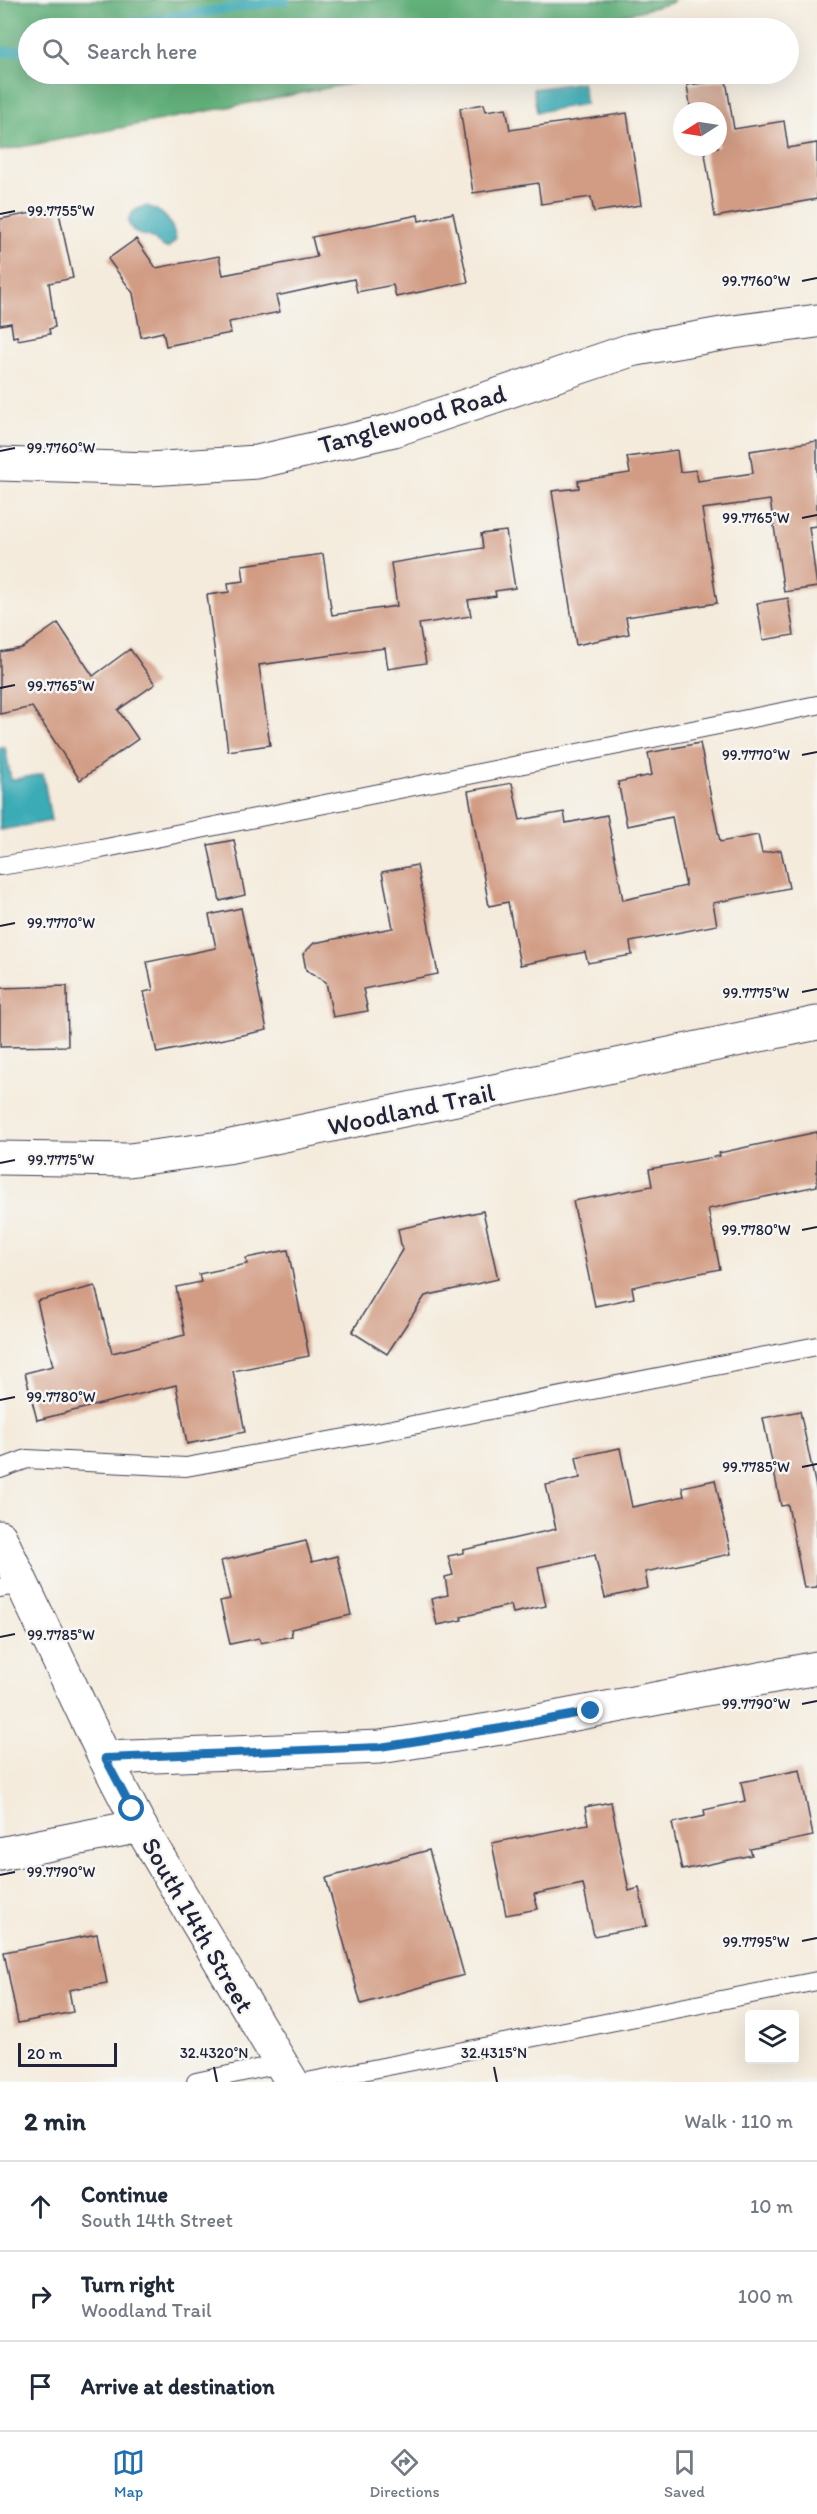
<!DOCTYPE html>
<meta charset="utf-8">
<style>
:root{--surface:#fff;--page:#f6f6f7;--text:#1f2937;--muted:#747a83;--line:#e0e1e3;--accent:#1f6fb2}
body{margin:0;font-family:Itim,sans-serif;background:var(--page);color:var(--text)}
.controls{position:absolute;right:18px;bottom:18px;display:grid;overflow:hidden;border-radius:6px;box-shadow:0 6px 24px #0002}
.controls button{width:54px;height:54px;display:grid;place-items:center;padding:0;border:0;border-bottom:2px solid var(--line);background:var(--surface);color:var(--text);font:30px sans-serif}
.compass{position:absolute;left:673px;top:102px;width:54px;height:54px;border-radius:50%;background:var(--surface);box-shadow:0 6px 24px #0002;rotate:258deg}
.scale{position:absolute;left:18px;bottom:15px;width:99px;box-sizing:border-box;padding-left:6px;border:3px solid #22223b;border-top:0;font-size:16px;line-height:21px;white-space:nowrap;color:#22223b;-webkit-text-stroke:4px #f6f6f2;paint-order:stroke}
.stop{position:absolute;width:18px;height:18px;margin:-14px;border:4px solid #1f6fb2;border-radius:50%;background:#fff}
.stop.end{background:#1f6fb2;border-color:#fff;box-shadow:0 2px 6px #0008}
.list{margin:0;padding:0;list-style:none}
h2{display:flex;justify-content:space-between;align-items:center;height:78px;margin:0;padding:0 24px;font-size:26px}
h2 small{font-size:20px;font-weight:400;color:var(--muted)}
.list li{display:grid;grid-template-columns:39px 1fr auto;gap:18px;align-items:center;box-sizing:border-box;height:90px;padding:0 24px;border-top:2px solid var(--line)}
.list b{display:block;font-size:22px;white-space:nowrap}
.list p{margin:0;font-size:20px;white-space:nowrap;color:var(--muted)}
.list em{font-size:20px;font-style:normal;color:var(--muted)}
.icon{flex:none;width:33px;height:33px;fill:none;stroke:currentColor;stroke-width:2;stroke-linecap:round;stroke-linejoin:round}
.map{position:relative;flex:none;width:817px;height:2082px;overflow:hidden}
.search{position:absolute;background:var(--surface);box-shadow:0 6px 24px #0002;left:18px;right:18px;top:18px;height:66px;display:flex;align-items:center;gap:15px;box-sizing:border-box;padding:0 21px;border-radius:33px;color:var(--muted);font-size:22px}
.sheet{height:348px;background:var(--surface)}
nav{display:flex;justify-content:space-around;align-items:center;box-sizing:border-box;height:84px;border-top:2px solid var(--line);background:var(--surface);font-size:16px;color:var(--muted)}
nav a{display:grid;justify-items:center;gap:3px}
nav .on{color:var(--accent)}
.map>svg:first-child{display:block}
.forest{fill:#62b07a;stroke:#42695a;stroke-width:1.5}
.water{fill:#3babb6;stroke:#2e6678;stroke-width:1.5}
.lines{fill:none;stroke-linecap:round;stroke-linejoin:round}
.stream{stroke:#3babb6;stroke-width:10}
.building{fill:#d29c84}
.lane-casing{stroke:#424053;stroke-width:20}
.street-casing{stroke:#424053;stroke-width:35}
.secondary-casing{stroke:#424053;stroke-width:35}
.lane{stroke:#fff;stroke-width:18}
.street{stroke:#fff;stroke-width:33}
.secondary{stroke:#fff;stroke-width:33}
.route{stroke:#1f6fb2;stroke-width:8}
.ticks{fill:none;stroke:#22223b;stroke-width:2}
.labels{text-anchor:middle;stroke-width:5;stroke-linejoin:round;paint-order:stroke}
.street-label{font-size:26px;fill:#22223b;stroke:#f6f6f2}
.ticks-label{font-size:15px;text-anchor:middle;fill:#22223b;stroke:#f6f6f2;stroke-width:5;stroke-linejoin:round;paint-order:stroke}
</style>
<div class="map">
<svg width="817" height="2082" viewBox="0 0 817 2082">
<rect width="100%" height="100%" fill="#f6f6f2"/>
<filter id="ink" filterUnits="userSpaceOnUse"><feTurbulence type="fractalNoise" baseFrequency=".0167" numOctaves="2"/><feDisplacementMap in="SourceGraphic" scale="12" xChannelSelector="R" yChannelSelector="G"/><feConvolveMatrix kernelMatrix="1 2 1 2 8 2 1 2 1" color-interpolation-filters="sRGB"/></filter>
<filter id="wash" filterUnits="userSpaceOnUse"><feTurbulence type="fractalNoise" baseFrequency=".008" numOctaves="4" result="noise"/><feDisplacementMap in="SourceGraphic" scale="24" xChannelSelector="R" yChannelSelector="G"/><feGaussianBlur stdDeviation="1.35" result="paint"/><feColorMatrix in="noise" values="0 0 0 0 0 0 0 0 0 0 0 0 0 0 0 0 0 1.4 0 .05"/><feComposite in="paint" operator="in"/></filter>
<g filter="url(#wash)">
<rect width="100%" height="100%" fill="#f4ebdc"/>
<path class="forest" d="M 0,0 L 674,0 L 671,3 L 573,28 L 28,28 L 28,74 L 400,74 L 0,151 Z"/>
<path class="water" d="M 582,82 L 586,104 L 537,112 L 533,89 Z
M 147,206 C 164,211 173,223 176,240 L 168,248 C 160,247 158,242 152,238 C 146,235 138,236 134,231 C 121,219 134,208 147,206 Z
M 5,747 L 11,780 L 43,774 L 51,821 L 0,830 L 0,748 Z"/>
<g class="lines">
<path class="stream" d="M 99,28 L 285,0
M 0,52 L 17,51 L 28,47"/>
</g>
<g id="blocks">
<path class="building" d="M 726,80 L 734,129 L 784,121 L 788,148 L 817,143 L 817,199 L 715,217 L 704,147 L 718,147 L 718,111 L 691,111 L 687,85 Z
M 484,104 L 486,111 L 506,108 L 510,130 L 627,113 L 641,205 L 594,212 L 591,197 L 541,204 L 538,183 L 473,193 L 460,108 Z
M 58,208 L 73,278 L 49,283 L 55,327 L 49,329 L 50,334 L 18,340 L 17,336 L 13,337 L 11,323 L 0,325 L 0,219 Z
M 453,213 L 468,282 L 396,297 L 393,285 L 357,292 L 354,279 L 276,296 L 280,312 L 229,322 L 231,333 L 166,346 L 163,332 L 141,337 L 133,293 L 108,259 L 136,239 L 156,268 L 219,256 L 223,275 L 317,257 L 312,237 L 418,215 L 419,221 Z
M 817,441 L 817,526 L 809,527 L 817,587 L 784,592 L 770,500 L 702,509 L 717,603 L 626,617 L 629,634 L 576,645 L 552,491 L 579,488 L 578,481 L 630,473 L 627,457 L 677,450 L 680,472 L 696,470 L 698,481 L 753,473 L 750,451 Z
M 506,531 L 515,588 L 495,591 L 496,596 L 468,600 L 471,616 L 419,624 L 426,663 L 388,669 L 385,648 L 259,665 L 270,745 L 228,751 L 207,595 L 229,592 L 228,583 L 244,581 L 242,565 L 323,554 L 332,615 L 397,606 L 391,563 L 483,548 L 481,534 Z
M 788,598 L 794,635 L 763,640 L 757,603 Z
M 58,623 L 93,676 L 130,649 L 155,684 L 118,710 L 138,739 L 80,780 L 32,707 L 0,714 L 0,652 L 22,648 Z
M 700,743 L 720,842 L 758,835 L 762,853 L 781,850 L 789,888 L 713,903 L 717,925 L 630,942 L 632,955 L 588,963 L 585,952 L 520,965 L 508,902 L 489,906 L 468,791 L 512,783 L 520,820 L 564,812 L 566,823 L 607,815 L 623,900 L 686,886 L 672,817 L 627,826 L 618,782 L 652,775 L 648,753 Z
M 234,840 L 245,895 L 220,901 L 208,845 Z
M 417,865 L 438,974 L 363,989 L 368,1011 L 333,1017 L 326,982 L 306,970 L 303,954 L 314,943 L 393,928 L 382,872 Z
M 241,908 L 267,1030 L 157,1053 L 144,992 L 153,990 L 147,962 L 216,948 L 209,915 Z
M 67,986 L 68,1046 L 0,1047 L 0,988 Z
M 817,1132 L 817,1186 L 708,1209 L 720,1269 L 632,1287 L 634,1298 L 595,1306 L 573,1201 L 652,1186 L 649,1169 L 720,1156 L 719,1153 Z
M 483,1211 L 498,1279 L 425,1296 L 387,1354 L 352,1332 L 402,1250 L 398,1229 Z
M 288,1250 L 309,1356 L 233,1371 L 245,1432 L 187,1444 L 176,1385 L 37,1420 L 25,1373 L 53,1366 L 37,1301 L 95,1286 L 112,1353 L 185,1335 L 176,1287 L 201,1282 L 199,1274 L 247,1264 L 246,1258 Z
M 800,1411 L 817,1492 L 817,1587 L 804,1588 L 788,1505 L 781,1506 L 763,1418 Z
M 620,1448 L 632,1507 L 684,1496 L 682,1487 L 715,1480 L 731,1554 L 645,1572 L 648,1588 L 605,1598 L 595,1555 L 538,1567 L 546,1606 L 513,1613 L 511,1605 L 461,1617 L 462,1620 L 437,1625 L 431,1599 L 448,1595 L 445,1577 L 453,1575 L 448,1556 L 463,1553 L 463,1550 L 556,1529 L 546,1485 L 580,1478 L 576,1457 Z
M 306,1541 L 312,1562 L 337,1556 L 351,1615 L 291,1629 L 292,1636 L 261,1643 L 259,1638 L 230,1644 L 220,1601 L 230,1599 L 221,1561 Z
M 800,1770 L 813,1836 L 750,1849 L 752,1855 L 682,1870 L 672,1823 L 705,1816 L 704,1810 L 745,1801 L 741,1782 Z
M 611,1802 L 629,1891 L 639,1888 L 647,1926 L 594,1936 L 583,1884 L 534,1894 L 538,1909 L 506,1915 L 492,1843 L 588,1824 L 585,1807 Z
M 429,1850 L 464,1975 L 361,2004 L 326,1878 Z
M 97,1934 L 107,1983 L 69,1990 L 73,2012 L 18,2023 L 4,1952 Z"/>
</g>
</g>
<g filter="url(#ink)">
<use href="#blocks" fill-opacity="0" stroke="#424053" stroke-width="1.5"/>
<g class="lines">
<g class="lane-casing">
<path id="lane" d="M 0,866 L 101,849 L 817,705
M 0,1469 L 27,1459 L 186,1467 L 367,1434 L 817,1346
M 0,1588 L 21,1584
M 196,2082 L 280,2064
M 307,2082 L 817,1981"/>
</g>
<g class="street-casing">
<path id="street" d="M 0,464 L 149,469 L 257,462 L 394,430 L 631,350 L 733,332 L 817,321
M 0,1158 L 129,1160 L 227,1147 L 817,1023
M 105,1758 L 380,1747 L 501,1728 L 817,1668
M 0,1854 L 140,1826"/>
</g>
<g class="secondary-casing">
<path id="secondary" d="M 0,1537 L 105,1758 L 140,1826 L 292,2082"/>
</g>
<use href="#lane" class="lane"/>
<use href="#street" class="street"/>
<use href="#secondary" class="secondary"/>
</g>
</g>
<g class="lines" filter="url(#ink)">
<path class="route" d="M 132,1809 L 105,1758 L 380,1747 L 501,1728 L 591,1711"/>
</g>
<path class="ticks" d="M 0,214 L 15,211M 802,281 L 817,278M 0,451 L 15,448M 802,518 L 817,515M 0,688 L 15,685M 802,755 L 817,752M 0,926 L 15,923M 802,992 L 817,989M 0,1163 L 15,1160M 802,1230 L 817,1227M 0,1400 L 15,1397M 802,1467 L 817,1464M 0,1637 L 15,1634M 802,1704 L 817,1701M 0,1875 L 15,1872M 802,1941 L 817,1938M 214,2067 L 217,2082M 494,2067 L 497,2082"/>
<g class="labels">
<g class="street-label">
<text transform="translate(412 419) rotate(-16)" y="9">Tanglewood Road</text>
<text transform="translate(411 1109) rotate(-12)" y="9">Woodland Trail</text>
<text transform="translate(198 1925) rotate(60)" y="9">South 14th Street</text>
</g>
</g>
<g class="ticks-label">
<text x="61" y="216">99.7755°W</text>
<text x="756" y="286">99.7760°W</text>
<text x="61" y="453">99.7760°W</text>
<text x="756" y="523">99.7765°W</text>
<text x="61" y="691">99.7765°W</text>
<text x="756" y="760">99.7770°W</text>
<text x="61" y="928">99.7770°W</text>
<text x="756" y="998">99.7775°W</text>
<text x="61" y="1165">99.7775°W</text>
<text x="756" y="1235">99.7780°W</text>
<text x="61" y="1402">99.7780°W</text>
<text x="756" y="1472">99.7785°W</text>
<text x="61" y="1640">99.7785°W</text>
<text x="756" y="1709">99.7790°W</text>
<text x="61" y="1877">99.7790°W</text>
<text x="756" y="1947">99.7795°W</text>
<text x="214" y="2058">32.4320°N</text>
<text x="494" y="2058">32.4315°N</text>
</g>
</svg>
<div class="controls">
<button><svg class="icon" aria-label="layers" viewBox="0 0 24 24"><path d="M12 4l9 5-9 5-9-5zM3 14l9 5 9-5"/></svg></button>
</div>
<svg class="compass" viewBox="-18 -18 36 36"><path d="M0-13l5 13h-10z" fill="#e53935"/><path d="M0 13l5-13h-10z" fill="#747a83"/></svg>
<div class="scale">20 m</div>
<div class="stop" style="left:132px;top:1809px"></div>
<div class="stop end" style="left:591px;top:1711px"></div>
<div class="search"><svg class="icon" aria-label="search" viewBox="0 0 24 24"><circle cx="10" cy="10" r="6"/><path d="M15 15l6 6"/></svg>Search here</div>
</div>
<section class="sheet">
<h2>2 min<small>Walk · 110 m</small></h2>
<ul class="list">
<li><svg class="icon" aria-label="ahead" viewBox="0 0 24 24"><path d="M12 20V5M6 11l6-6 6 6"/></svg><div><b>Continue</b><p>South 14th Street</p></div><em>10 m</em></li>
<li><svg class="icon" aria-label="right" viewBox="0 0 24 24"><path d="M7 20v-9h11M14 6l5 5-5 5"/></svg><div><b>Turn right</b><p>Woodland Trail</p></div><em>100 m</em></li>
<li><svg class="icon" aria-label="arrive" viewBox="0 0 24 24"><path d="M6 21V4h12l-3 4 3 4H6"/></svg><div><b>Arrive at destination</b></div></li>
</ul>
</section>
<nav>
<a class="on"><svg class="icon" aria-label="map" viewBox="0 0 24 24"><path d="M3 6l6-2 6 2 6-2v14l-6 2-6-2-6 2zM9 4v14M15 6v14"/></svg>Map</a>
<a><svg class="icon" aria-label="directions" viewBox="0 0 24 24"><path d="M12 3l9 9-9 9-9-9zM9 14v-3h6M13 9l2 2-2 2"/></svg>Directions</a>
<a><svg class="icon" aria-label="saved" viewBox="0 0 24 24"><path d="M7 4h10v16l-5-4-5 4z"/></svg>Saved</a>
</nav>
